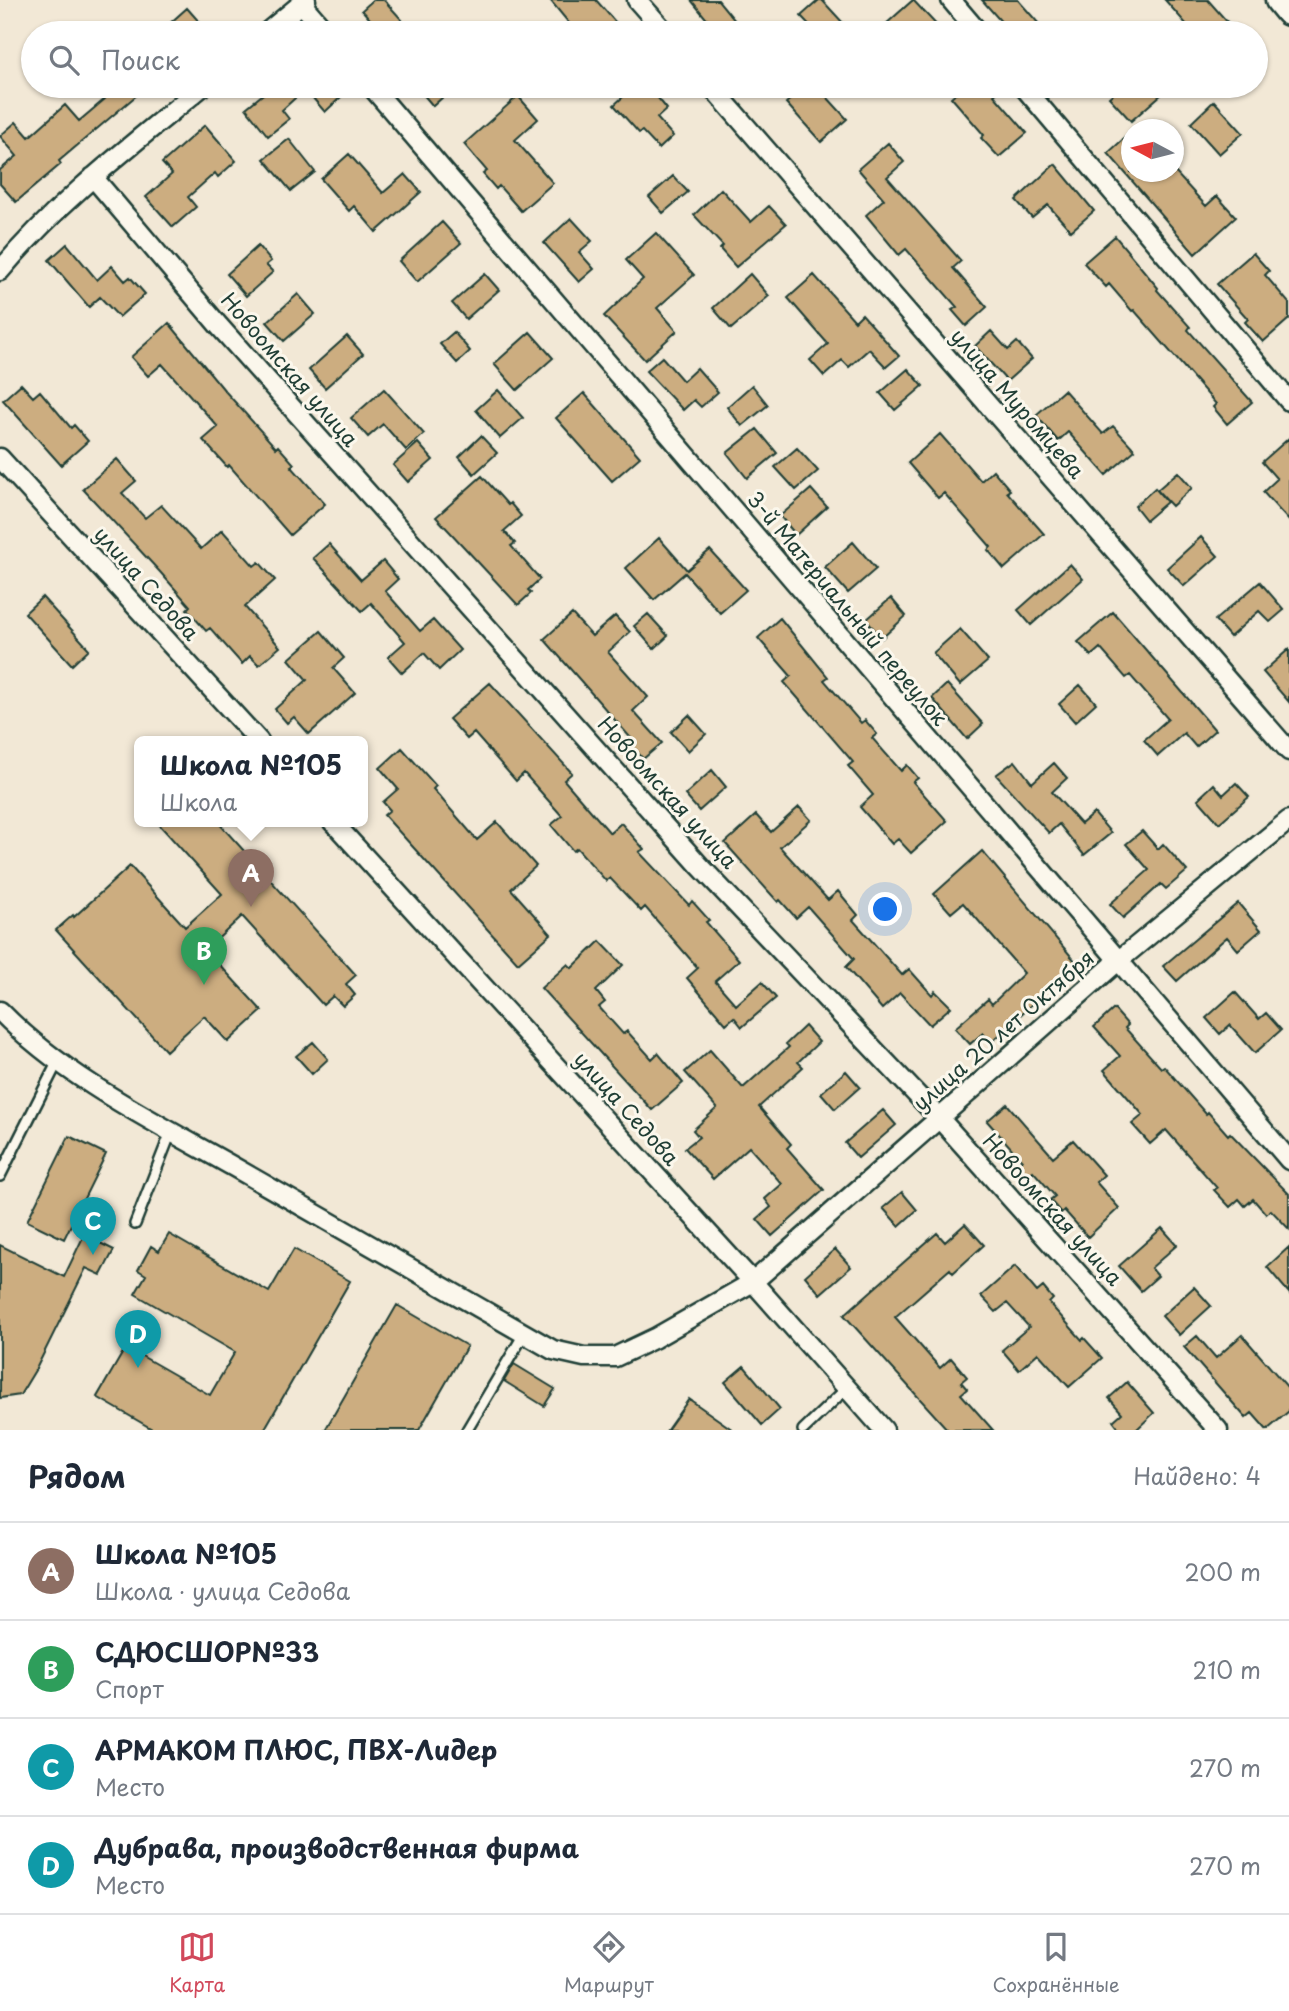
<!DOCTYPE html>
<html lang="ru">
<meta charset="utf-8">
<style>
:root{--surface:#fff;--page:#f6f6f7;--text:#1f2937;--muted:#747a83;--line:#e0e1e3;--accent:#d1495b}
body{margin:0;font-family:"Playpen Sans",sans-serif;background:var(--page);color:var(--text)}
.compass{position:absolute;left:1121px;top:119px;width:63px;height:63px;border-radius:50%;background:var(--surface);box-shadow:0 2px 5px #0004;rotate:277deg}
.you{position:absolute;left:886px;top:910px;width:24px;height:24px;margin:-18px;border:5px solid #fff;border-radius:50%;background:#1a73e8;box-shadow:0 0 0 10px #1a73e833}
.badge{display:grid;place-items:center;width:46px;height:46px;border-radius:50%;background:var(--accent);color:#fff;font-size:23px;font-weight:700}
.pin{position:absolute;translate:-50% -58px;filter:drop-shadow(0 2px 4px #0008)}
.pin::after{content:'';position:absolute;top:37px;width:24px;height:21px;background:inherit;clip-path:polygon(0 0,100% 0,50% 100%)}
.popup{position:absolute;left:134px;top:736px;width:234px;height:91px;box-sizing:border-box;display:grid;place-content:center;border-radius:10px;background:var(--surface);filter:drop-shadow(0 2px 5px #0005);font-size:23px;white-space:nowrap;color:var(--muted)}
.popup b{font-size:26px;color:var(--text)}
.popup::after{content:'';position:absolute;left:50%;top:100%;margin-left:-14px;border:14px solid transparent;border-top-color:var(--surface)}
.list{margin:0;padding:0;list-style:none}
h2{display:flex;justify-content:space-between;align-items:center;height:91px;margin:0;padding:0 28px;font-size:30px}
h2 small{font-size:23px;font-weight:400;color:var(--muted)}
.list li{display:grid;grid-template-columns:46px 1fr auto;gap:21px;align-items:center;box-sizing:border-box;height:98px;padding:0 28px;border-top:2px solid var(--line)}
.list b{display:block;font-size:26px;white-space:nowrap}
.list p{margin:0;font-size:23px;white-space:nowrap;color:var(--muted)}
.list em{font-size:23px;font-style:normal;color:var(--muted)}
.icon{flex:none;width:38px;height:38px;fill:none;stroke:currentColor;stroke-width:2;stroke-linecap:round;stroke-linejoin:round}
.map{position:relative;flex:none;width:1289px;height:1430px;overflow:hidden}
.search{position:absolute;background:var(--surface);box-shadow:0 2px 5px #0004;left:21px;right:21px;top:21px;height:77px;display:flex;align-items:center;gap:18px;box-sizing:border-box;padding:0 24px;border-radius:38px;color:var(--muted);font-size:26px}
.sheet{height:483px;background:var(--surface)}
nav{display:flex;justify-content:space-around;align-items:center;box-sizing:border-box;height:98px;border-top:2px solid var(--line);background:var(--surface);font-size:19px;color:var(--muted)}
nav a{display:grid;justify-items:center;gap:4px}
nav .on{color:var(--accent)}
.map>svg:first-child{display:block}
.building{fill:#ccad80;stroke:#1f3d34;stroke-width:2}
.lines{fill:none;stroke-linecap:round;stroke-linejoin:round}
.service-casing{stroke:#1f3d34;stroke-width:14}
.minor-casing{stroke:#1f3d34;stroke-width:23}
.primary-casing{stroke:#1f3d34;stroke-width:33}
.service{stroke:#fbf7ec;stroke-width:9}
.minor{stroke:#fbf7ec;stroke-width:18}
.primary{stroke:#fbf7ec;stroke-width:28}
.labels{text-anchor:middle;stroke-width:6;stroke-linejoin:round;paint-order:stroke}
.street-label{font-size:21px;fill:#1f3d34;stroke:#fbf7ec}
</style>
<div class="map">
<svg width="1289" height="1430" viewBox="0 0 1289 1430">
<rect width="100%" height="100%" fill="#f2e8d6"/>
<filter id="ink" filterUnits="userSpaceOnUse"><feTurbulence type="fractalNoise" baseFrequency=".0143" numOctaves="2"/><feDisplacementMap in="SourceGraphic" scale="14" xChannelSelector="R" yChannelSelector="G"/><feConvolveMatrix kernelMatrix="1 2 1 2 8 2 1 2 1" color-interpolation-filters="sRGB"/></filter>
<g filter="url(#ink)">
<path class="building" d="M 373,0 L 384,0 L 402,20 L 387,33 L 382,33 L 362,10 Z
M 550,0 L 596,0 L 625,33 L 577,33 Z
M 691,0 L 718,0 L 745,33 L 718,33 Z
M 819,0 L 822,0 L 844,24 L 834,33 L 817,33 L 801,16 Z
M 913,0 L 944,33 L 876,33 Z
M 982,0 L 1018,0 L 1047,33 L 1011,33 Z
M 1165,0 L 1208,0 L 1237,33 L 1194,33 Z
M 187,8 L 209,33 L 159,33 Z
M 93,86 L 129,86 L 137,95 L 59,161 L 61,164 L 16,202 L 0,184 L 0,170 L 17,156 L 0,136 L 16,122 L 29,137 L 65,105 L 79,121 L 105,99 Z
M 273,86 L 333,86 L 342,96 L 325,112 L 305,89 L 282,110 L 289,119 L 268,136 L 246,108 Z
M 430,86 L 455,86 L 433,106 L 422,93 Z
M 635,86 L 672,86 L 658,98 L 667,109 L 657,118 L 673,136 L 659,149 L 642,131 L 639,133 L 614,105 Z
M 806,86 L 817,86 L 847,119 L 821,142 L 786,103 Z
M 964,86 L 1005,86 L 994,95 L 1027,133 L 999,157 L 981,138 L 984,135 L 951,97 Z
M 1122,86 L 1171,86 L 1131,121 L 1109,97 Z
M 518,96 L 538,119 L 515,140 L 553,183 L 521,211 L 499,186 L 496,189 L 483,174 L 487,171 L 464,144 Z
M 1214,101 L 1243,133 L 1219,154 L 1191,123 Z
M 205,125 L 236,161 L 218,177 L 215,173 L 188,197 L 196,207 L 173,227 L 146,197 L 172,174 L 162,163 Z
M 1131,132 L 1131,172 L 1175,172 L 1206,206 L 1217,196 L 1236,217 L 1195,254 L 1108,153 Z
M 289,139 L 315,172 L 291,191 L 264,159 Z
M 888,143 L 904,162 L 887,177 L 961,261 L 953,268 L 987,307 L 966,326 L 952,310 L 957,307 L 906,249 L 899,255 L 866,215 L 884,199 L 858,169 Z
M 349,154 L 383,193 L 405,174 L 421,192 L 376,232 L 354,206 L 349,211 L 321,179 Z
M 1055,164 L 1094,211 L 1071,231 L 1048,205 L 1032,218 L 1016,200 Z
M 673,176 L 688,192 L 663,213 L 649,197 Z
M 721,189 L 751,222 L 769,206 L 786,224 L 736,267 L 720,249 L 723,246 L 694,215 Z
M 571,218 L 592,241 L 579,252 L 594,269 L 579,282 L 544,243 Z
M 442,222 L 461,243 L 417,282 L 399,261 Z
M 656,233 L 694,275 L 657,308 L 677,331 L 645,360 L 604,316 L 643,279 L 626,260 Z
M 1115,236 L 1158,288 L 1157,290 L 1190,327 L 1188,330 L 1252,402 L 1227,424 L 1213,407 L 1216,404 L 1134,310 L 1132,311 L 1109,284 L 1106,287 L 1084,263 Z
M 67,244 L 97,280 L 112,266 L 125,281 L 130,277 L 145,294 L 119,317 L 100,297 L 89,307 L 49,260 Z
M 258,246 L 271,261 L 266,265 L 273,272 L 246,296 L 227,274 Z
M 1253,253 L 1269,271 L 1265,275 L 1289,303 L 1289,319 L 1263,342 L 1245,322 L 1248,319 L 1217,284 Z
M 485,274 L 499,290 L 466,319 L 452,303 Z
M 750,274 L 769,296 L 731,329 L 713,308 Z
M 814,275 L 855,321 L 862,314 L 899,356 L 886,367 L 869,349 L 849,367 L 842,360 L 824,376 L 810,360 L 828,344 L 788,298 Z
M 298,294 L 315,314 L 284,341 L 267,322 Z
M 169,323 L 225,391 L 276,448 L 278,446 L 294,464 L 291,466 L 325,504 L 290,535 L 229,465 L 227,467 L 203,440 L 218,427 L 162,364 L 148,376 L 131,357 Z
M 991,331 L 1008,350 L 1017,342 L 1032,359 L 1007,381 L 975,346 Z
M 454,332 L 470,351 L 457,363 L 440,344 Z
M 530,332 L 553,358 L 517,390 L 494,364 Z
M 347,336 L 363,354 L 325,388 L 309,370 Z
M 662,357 L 683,381 L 697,368 L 718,392 L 701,407 L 694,400 L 683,410 L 646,371 Z
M 908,369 L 923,386 L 895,410 L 880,393 Z
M 21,384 L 33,397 L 40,391 L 71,428 L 74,425 L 88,441 L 61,465 L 3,400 Z
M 752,385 L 768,405 L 742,426 L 727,407 Z
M 384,389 L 424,434 L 406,450 L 383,424 L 368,437 L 351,418 Z
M 498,390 L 523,418 L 500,438 L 476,410 Z
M 1064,390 L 1103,434 L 1113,426 L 1135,450 L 1106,475 L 1068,432 L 1058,441 L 1036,415 Z
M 584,393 L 640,457 L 612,481 L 556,418 Z
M 757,429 L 777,453 L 747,478 L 727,453 Z
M 940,434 L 981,481 L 993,470 L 1010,490 L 1007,492 L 1044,534 L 1004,569 L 988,550 L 991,547 L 944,493 L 938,498 L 908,463 Z
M 481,436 L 497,453 L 474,474 L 459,457 Z
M 1289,438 L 1289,521 L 1263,492 L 1277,479 L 1262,462 Z
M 418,443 L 433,460 L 408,482 L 393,465 Z
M 797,448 L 818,471 L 796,490 L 775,467 Z
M 117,459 L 136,481 L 122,493 L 145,518 L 161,505 L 201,549 L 222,530 L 254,566 L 259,562 L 275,580 L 245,607 L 280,647 L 259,665 L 250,656 L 242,664 L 210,628 L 206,631 L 187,609 L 190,606 L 160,572 L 83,489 Z
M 1178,472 L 1192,488 L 1172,506 L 1157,490 Z
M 482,476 L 508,505 L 510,503 L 521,516 L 504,531 L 515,543 L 511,546 L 540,579 L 528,590 L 531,593 L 518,605 L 436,517 Z
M 1155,488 L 1167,502 L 1146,520 L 1135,506 Z
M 811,489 L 827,507 L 796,535 L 780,516 Z
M 1201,537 L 1218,556 L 1184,586 L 1167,568 Z
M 659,538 L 687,570 L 710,550 L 746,590 L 720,613 L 685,573 L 654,600 L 626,568 Z
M 853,542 L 876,569 L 848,593 L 825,567 Z
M 329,544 L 361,580 L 383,561 L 398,579 L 385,591 L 420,631 L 433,620 L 460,650 L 439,670 L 424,653 L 402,673 L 388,657 L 405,642 L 371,603 L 362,611 L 313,558 Z
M 1070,564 L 1083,579 L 1031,625 L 1018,610 Z
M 1260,582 L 1284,610 L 1270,622 L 1259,611 L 1230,637 L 1215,620 Z
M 42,597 L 89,649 L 72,665 L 25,613 Z
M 891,598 L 906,616 L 882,638 L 866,620 Z
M 1113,612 L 1215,730 L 1196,747 L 1184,733 L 1158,756 L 1144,740 L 1168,719 L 1130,675 L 1126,678 L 1100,648 L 1091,656 L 1078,642 Z
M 572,614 L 592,636 L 615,616 L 630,632 L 608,652 L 648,697 L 633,711 L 662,743 L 643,759 L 633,747 L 636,744 L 544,639 Z
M 648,614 L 668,636 L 654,649 L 634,626 Z
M 780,618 L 828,677 L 824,680 L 861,723 L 865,720 L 877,734 L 872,738 L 901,771 L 907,765 L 918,778 L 913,782 L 947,821 L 911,853 L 898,839 L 892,844 L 860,807 L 873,795 L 848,766 L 853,762 L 784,682 L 791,676 L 758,638 Z
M 960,629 L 988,661 L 960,685 L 933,653 Z
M 321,631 L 344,658 L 333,668 L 355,693 L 309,734 L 294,717 L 287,723 L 275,709 L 307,680 L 289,659 Z
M 1289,649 L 1289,702 L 1263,672 Z
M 490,683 L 572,773 L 564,780 L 610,833 L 621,823 L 644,849 L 639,852 L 689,905 L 692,901 L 709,920 L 706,922 L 739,960 L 715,981 L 736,1005 L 762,982 L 776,998 L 742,1027 L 734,1017 L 726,1024 L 687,978 L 698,968 L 645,907 L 641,911 L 610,878 L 606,881 L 577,848 L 573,851 L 551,825 L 562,816 L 524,773 L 516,781 L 474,733 L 467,739 L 449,719 Z
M 947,684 L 983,724 L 967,739 L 932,698 Z
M 1080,685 L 1096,703 L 1075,722 L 1059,704 Z
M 689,715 L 706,734 L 688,751 L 671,732 Z
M 402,748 L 436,786 L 433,789 L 477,840 L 497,822 L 536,866 L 511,889 L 551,934 L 518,963 L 384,815 L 390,810 L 383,802 L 398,789 L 380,768 Z
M 1015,761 L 1032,783 L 1054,763 L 1067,778 L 1052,792 L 1081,824 L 1094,813 L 1111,833 L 1084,855 L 1059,824 L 1049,833 L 996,775 Z
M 712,770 L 726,787 L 699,811 L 685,795 Z
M 1236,783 L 1249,797 L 1219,823 L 1198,799 L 1214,784 L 1223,795 Z
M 799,807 L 811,820 L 780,847 L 828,900 L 838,891 L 858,915 L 853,920 L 902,975 L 909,969 L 932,995 L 935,991 L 951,1007 L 930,1025 L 900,993 L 882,1009 L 846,967 L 854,959 L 808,907 L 796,918 L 780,900 L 778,902 L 725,843 L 756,815 L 771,832 Z
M 156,821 L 217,821 L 356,975 L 346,984 L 355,995 L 343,1006 L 333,996 L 323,1005 L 242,916 L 206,950 L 262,1011 L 228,1042 L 204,1016 L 166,1051 L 56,930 L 73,915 L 74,917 L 130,866 L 185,927 L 222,894 Z
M 1142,831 L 1158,849 L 1163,844 L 1187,871 L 1166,889 L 1161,884 L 1123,918 L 1110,904 L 1149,870 L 1126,844 Z
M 982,851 L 1076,962 L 991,1043 L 983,1033 L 970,1044 L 955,1028 L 988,999 L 992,1004 L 1024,973 L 963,903 L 951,913 L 934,894 Z
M 1238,903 L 1261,930 L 1238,950 L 1227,937 L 1177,981 L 1163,966 Z
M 600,941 L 623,965 L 596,991 L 605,1002 L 599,1007 L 623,1034 L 627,1031 L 652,1059 L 658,1053 L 683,1083 L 652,1110 L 541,988 L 568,964 L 572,968 Z
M 1235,992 L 1259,1019 L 1266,1013 L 1281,1030 L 1255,1053 L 1230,1025 L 1220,1034 L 1206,1018 Z
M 1114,1009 L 1128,1025 L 1125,1028 L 1161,1068 L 1164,1066 L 1206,1114 L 1208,1112 L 1228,1135 L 1230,1133 L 1289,1194 L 1289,1229 L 1271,1210 L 1266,1214 L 1253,1199 L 1245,1206 L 1239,1199 L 1230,1207 L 1214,1190 L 1217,1188 L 1166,1130 L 1150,1144 L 1132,1124 L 1143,1115 L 1104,1070 L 1120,1056 L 1094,1027 Z
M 805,1026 L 819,1042 L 798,1062 L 803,1067 L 759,1107 L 791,1144 L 787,1148 L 824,1190 L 772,1236 L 757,1219 L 771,1207 L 765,1199 L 782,1184 L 749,1147 L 713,1179 L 685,1148 L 699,1137 L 693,1130 L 717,1108 L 685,1072 L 710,1050 L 743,1088 L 789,1047 L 786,1044 Z
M 313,1042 L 328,1059 L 312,1074 L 296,1056 Z
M 846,1071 L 860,1087 L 835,1109 L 821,1093 Z
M 1007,1104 L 1053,1157 L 1073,1140 L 1104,1175 L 1096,1182 L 1119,1208 L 1088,1237 L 1064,1210 L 1061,1213 L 1050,1200 L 1055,1196 L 1033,1171 L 1027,1177 L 1016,1164 L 1022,1160 L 987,1121 Z
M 883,1110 L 896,1125 L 858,1158 L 845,1143 Z
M 69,1136 L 106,1154 L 64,1239 L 27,1221 Z
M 902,1192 L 917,1210 L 899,1226 L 883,1208 Z
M 965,1224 L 984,1245 L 953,1273 L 950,1269 L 895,1317 L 940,1368 L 951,1358 L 967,1377 L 961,1382 L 967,1389 L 961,1394 L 993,1430 L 948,1430 L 844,1315 L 937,1233 L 945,1242 Z
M 1162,1228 L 1177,1245 L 1151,1268 L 1158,1276 L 1141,1291 L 1119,1266 Z
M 169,1234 L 269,1292 L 294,1249 L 350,1281 L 264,1430 L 154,1430 L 97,1397 L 126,1347 L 210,1395 L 235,1352 L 135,1294 L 146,1275 L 138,1270 L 151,1246 L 159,1251 Z
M 84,1235 L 114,1250 L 101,1275 L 86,1268 L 37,1367 L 20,1395 L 0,1398 L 0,1245 L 64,1277 Z
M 1289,1247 L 1289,1293 L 1267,1267 Z
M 835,1249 L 851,1267 L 820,1294 L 805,1276 Z
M 1015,1266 L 1037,1292 L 1043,1287 L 1053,1299 L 1049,1303 L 1082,1340 L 1084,1338 L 1102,1358 L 1069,1387 L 1038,1353 L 1019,1370 L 1002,1350 L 1029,1327 L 1007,1303 L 996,1312 L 981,1296 Z
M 1194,1287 L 1211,1306 L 1179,1335 L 1162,1316 Z
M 397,1305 L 467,1346 L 419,1430 L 325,1430 Z
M 1242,1335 L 1289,1389 L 1289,1411 L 1267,1430 L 1252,1413 L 1246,1418 L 1184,1347 L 1197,1336 L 1216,1358 Z
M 514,1364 L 555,1389 L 544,1406 L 504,1381 Z
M 744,1366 L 780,1409 L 762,1425 L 725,1382 Z
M 1127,1382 L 1154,1413 L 1136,1430 L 1120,1430 L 1113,1421 L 1122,1413 L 1109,1398 Z
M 689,1399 L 733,1430 L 667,1430 Z"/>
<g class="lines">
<g class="service-casing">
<path id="service" d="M 0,1176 L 57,1063
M 135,1224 L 171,1132
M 467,1430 L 524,1334
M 803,1430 L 847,1388"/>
</g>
<g class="minor-casing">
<path id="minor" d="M 637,0 L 666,33
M 951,0 L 979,33
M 302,4 L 327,33
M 266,33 L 306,0
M 371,86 L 1289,1160
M 711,86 L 1289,751
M 1023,86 L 1289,401
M 93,177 L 219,326 L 700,866 L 939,1118 L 1218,1430
M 0,271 C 59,200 132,145 203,86
M 0,458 L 259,741
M 332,821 L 753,1282 L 884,1430
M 0,1011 C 65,1078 153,1121 234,1167 C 340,1228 446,1289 553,1350 L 584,1357 L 615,1357 L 655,1338 L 753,1282 L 1118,961 L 1289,820"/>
</g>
<g class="primary-casing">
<path id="primary" d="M 1280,0 L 1289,11"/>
</g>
<use href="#service" class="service"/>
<use href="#minor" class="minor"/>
<use href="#primary" class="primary"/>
</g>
</g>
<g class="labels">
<g class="street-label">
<text transform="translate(289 370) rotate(49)" y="7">Новоомская улица</text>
<text transform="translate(1017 404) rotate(49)" y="7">улица Муромцева</text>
<text transform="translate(146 584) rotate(48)" y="7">улица Седова</text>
<text transform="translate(847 609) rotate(50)" y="7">3-й Материальный переулок</text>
<text transform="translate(667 793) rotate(48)" y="7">Новоомская улица</text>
<text transform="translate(1004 1031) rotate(-41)" y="7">улица 20 лет Октября</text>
<text transform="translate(626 1109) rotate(48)" y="7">улица Седова</text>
<text transform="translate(1052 1210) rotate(48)" y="7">Новоомская улица</text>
</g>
</g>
</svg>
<svg class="compass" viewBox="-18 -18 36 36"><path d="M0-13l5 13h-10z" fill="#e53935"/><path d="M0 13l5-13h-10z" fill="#747a83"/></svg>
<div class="you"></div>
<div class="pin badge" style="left:251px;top:907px;background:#8d6e63">A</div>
<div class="popup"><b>Школа №105</b>Школа</div>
<div class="pin badge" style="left:204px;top:985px;background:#2e9e5b">B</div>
<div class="pin badge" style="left:93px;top:1255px;background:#0f9aa8">C</div>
<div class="pin badge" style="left:138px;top:1368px;background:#0f9aa8">D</div>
<div class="search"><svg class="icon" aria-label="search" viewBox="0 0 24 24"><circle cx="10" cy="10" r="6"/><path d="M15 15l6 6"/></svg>Поиск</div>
</div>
<section class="sheet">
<h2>Рядом<small>Найдено: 4</small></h2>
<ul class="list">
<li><span class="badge" style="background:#8d6e63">A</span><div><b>Школа №105</b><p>Школа · улица Седова</p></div><em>200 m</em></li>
<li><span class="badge" style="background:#2e9e5b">B</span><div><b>СДЮСШОР№33</b><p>Спорт</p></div><em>210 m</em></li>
<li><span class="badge" style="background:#0f9aa8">C</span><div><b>АРМАКОМ ПЛЮС, ПВХ-Лидер</b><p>Место</p></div><em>270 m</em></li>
<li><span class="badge" style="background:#0f9aa8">D</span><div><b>Дубрава, производственная фирма</b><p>Место</p></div><em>270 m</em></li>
</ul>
</section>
<nav>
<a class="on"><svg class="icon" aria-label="map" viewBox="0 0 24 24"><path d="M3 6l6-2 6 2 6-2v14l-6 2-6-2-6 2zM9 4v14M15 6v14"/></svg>Карта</a>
<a><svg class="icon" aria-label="directions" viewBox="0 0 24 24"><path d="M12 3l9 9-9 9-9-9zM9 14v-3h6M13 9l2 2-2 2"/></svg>Маршрут</a>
<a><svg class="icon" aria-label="saved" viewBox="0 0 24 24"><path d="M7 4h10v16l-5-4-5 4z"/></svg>Сохранённые</a>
</nav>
